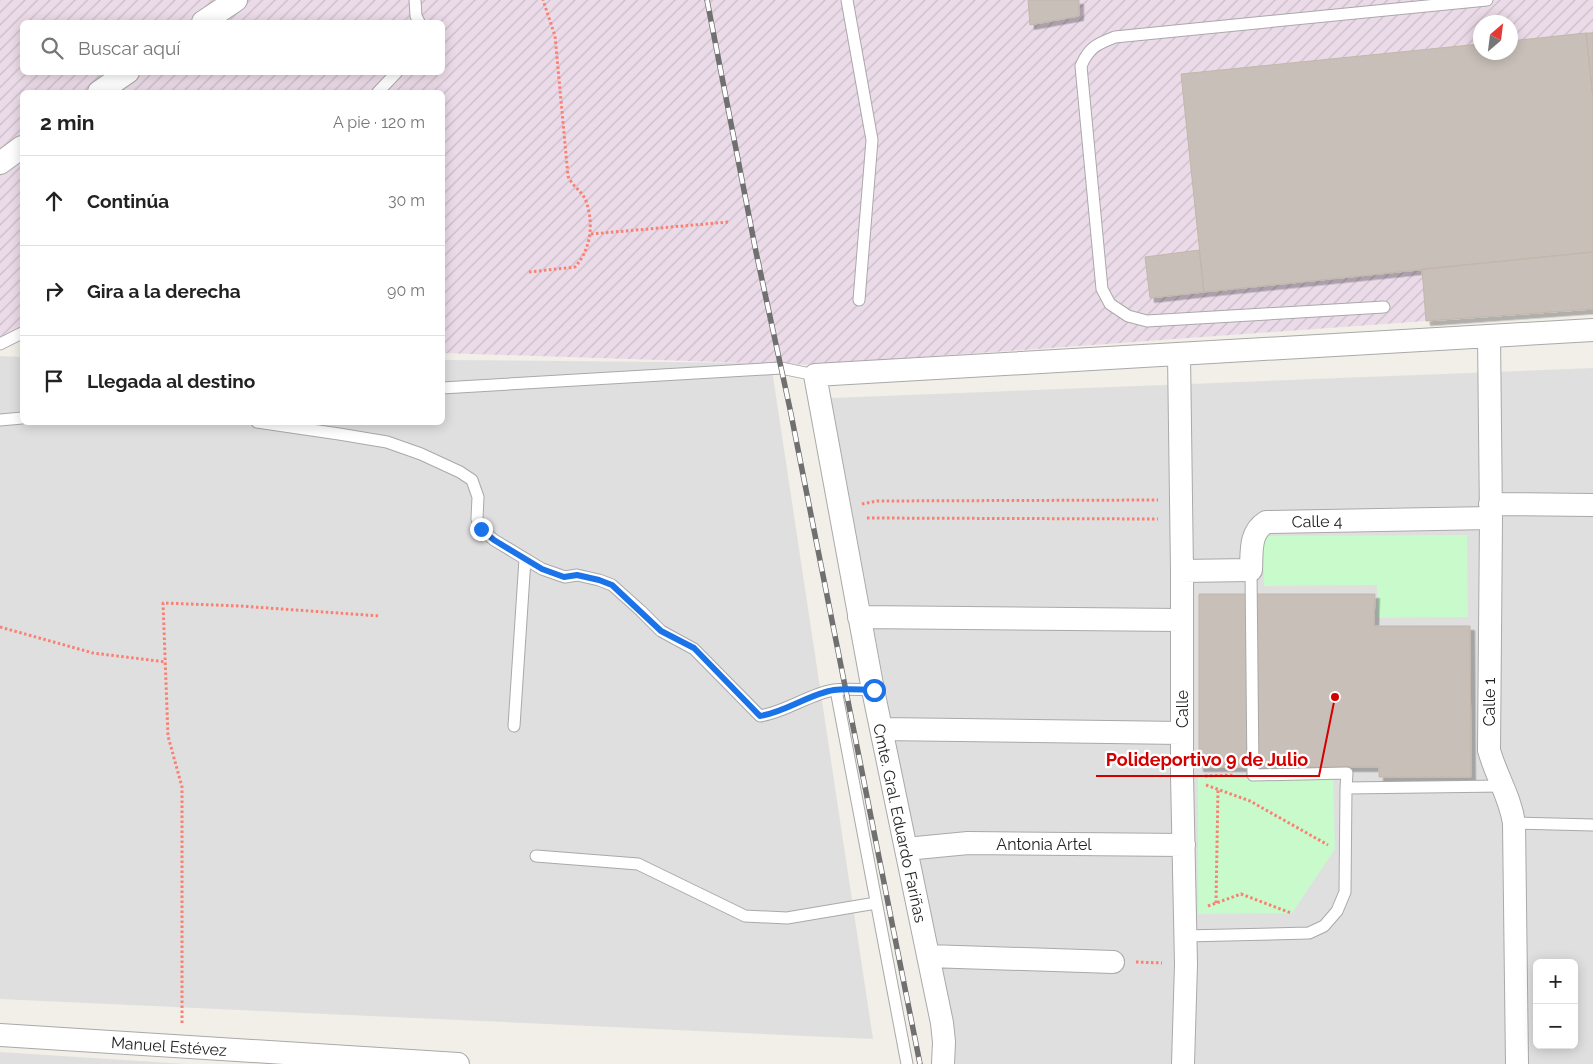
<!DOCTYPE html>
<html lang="es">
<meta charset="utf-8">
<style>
:root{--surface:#fff;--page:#f2f2f2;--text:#222;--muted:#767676;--line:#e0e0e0}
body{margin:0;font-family:Raleway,sans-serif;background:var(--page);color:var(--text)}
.controls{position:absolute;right:15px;bottom:15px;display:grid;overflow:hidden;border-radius:8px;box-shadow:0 2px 12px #0003}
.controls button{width:45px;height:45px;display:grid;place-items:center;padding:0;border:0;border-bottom:1px solid var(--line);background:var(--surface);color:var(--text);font:25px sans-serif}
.compass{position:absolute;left:1473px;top:15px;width:45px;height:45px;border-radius:50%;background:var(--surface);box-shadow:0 2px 12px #0003;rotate:28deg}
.stop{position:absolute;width:15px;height:15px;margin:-11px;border:4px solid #1a73e8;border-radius:50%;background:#fff}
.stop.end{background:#1a73e8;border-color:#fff;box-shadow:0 1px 5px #0008}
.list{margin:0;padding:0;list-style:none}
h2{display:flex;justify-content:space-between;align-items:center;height:65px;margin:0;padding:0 20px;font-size:21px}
h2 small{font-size:16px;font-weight:400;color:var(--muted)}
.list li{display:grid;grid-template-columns:32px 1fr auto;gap:15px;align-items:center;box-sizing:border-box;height:90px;padding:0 20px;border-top:1px solid var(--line)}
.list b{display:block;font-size:19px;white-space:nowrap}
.list em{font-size:16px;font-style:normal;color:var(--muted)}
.icon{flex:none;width:28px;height:28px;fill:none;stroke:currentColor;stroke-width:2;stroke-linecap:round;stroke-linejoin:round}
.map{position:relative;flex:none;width:1593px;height:1064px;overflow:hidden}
.search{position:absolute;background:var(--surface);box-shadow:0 2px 12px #0003;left:20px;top:20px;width:425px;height:55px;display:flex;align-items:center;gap:12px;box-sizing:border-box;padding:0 18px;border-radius:8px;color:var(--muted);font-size:19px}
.panel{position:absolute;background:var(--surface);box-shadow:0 2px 12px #0003;left:20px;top:90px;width:425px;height:335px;border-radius:8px}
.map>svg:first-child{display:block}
.residential{fill:#e0dfdf;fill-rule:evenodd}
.industrial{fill:url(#industrial-furrows);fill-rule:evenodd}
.park{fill:#c8facc}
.building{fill:#c7bfb8;stroke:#c4b6ab;filter:url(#shadow)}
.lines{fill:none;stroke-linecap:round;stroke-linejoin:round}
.service-casing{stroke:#a9a9a9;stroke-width:13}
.minor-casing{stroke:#a9a9a9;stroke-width:24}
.path{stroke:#fa8072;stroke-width:3;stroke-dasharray:2.5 2.5;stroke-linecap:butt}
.service{stroke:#fff;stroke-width:11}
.minor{stroke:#fff;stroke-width:22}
.rail-casing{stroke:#707070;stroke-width:5.5}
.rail{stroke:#fff;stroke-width:4;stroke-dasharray:11;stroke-linecap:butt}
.route{stroke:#1a73e8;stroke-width:6}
.labels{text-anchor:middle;stroke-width:4.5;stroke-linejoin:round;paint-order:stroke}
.street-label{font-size:16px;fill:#222;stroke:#fff}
.leader{fill:none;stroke:#d40000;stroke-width:2}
.callout-dot{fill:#d40000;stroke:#fff;stroke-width:2}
.callout-label{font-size:18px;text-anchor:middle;font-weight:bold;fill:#d40000;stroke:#fff;stroke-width:4.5;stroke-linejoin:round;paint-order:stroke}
</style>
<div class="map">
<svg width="1593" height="1064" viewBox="0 0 1593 1064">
<defs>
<pattern id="industrial-furrows" width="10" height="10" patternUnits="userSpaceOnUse" patternTransform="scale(1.25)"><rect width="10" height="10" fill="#ebdbe8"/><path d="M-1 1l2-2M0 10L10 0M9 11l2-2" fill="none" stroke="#c9bcc7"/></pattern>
<filter id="shadow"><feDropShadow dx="4.5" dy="4.5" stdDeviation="0" flood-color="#0004"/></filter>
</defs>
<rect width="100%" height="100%" fill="#f2efe9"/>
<path class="residential" d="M 0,356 L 22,357 L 22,422 L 442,422 L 443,360 L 771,363 L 873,1039 L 0,999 Z
M 1593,368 L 1593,1064 L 955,1064 L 831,398 ZM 1537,963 L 1574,963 L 1574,1045 L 1537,1045 Z
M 0,1052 L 186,1064 L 0,1064 Z"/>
<path class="industrial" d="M 0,0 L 1593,0 L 1593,309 L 813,365 L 443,353 L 442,92 L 22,92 L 22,339 L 0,339 ZM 22,22 L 442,22 L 442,72 L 22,72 ZM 1480,22 L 1510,22 L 1510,52 L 1480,52 Z"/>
<path class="park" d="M 1467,535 L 1468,617 L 1378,618 L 1377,585 L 1264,586 L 1263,536 Z
M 1333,773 L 1335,849 L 1292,913 L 1198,914 L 1198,776 Z"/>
<path class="building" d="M 1028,0 L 1079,0 L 1079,16 L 1030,25 Z
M 1586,33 L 1593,98 L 1593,252 L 1204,292 L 1181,74 L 1480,44 L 1480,52 L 1510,52 L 1510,41 Z
M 1586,33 L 1593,33 L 1593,98 Z
M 1199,250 L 1204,292 L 1150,298 L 1145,257 Z
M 1593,252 L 1593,309 L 1426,321 L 1422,269 Z
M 1199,594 L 1375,594 L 1374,626 L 1470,626 L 1471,777 L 1379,777 L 1379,767 L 1199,767 Z"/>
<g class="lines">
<g class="service-casing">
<path id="service" d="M 415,0 L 416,16 L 419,22
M 847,0 L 872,140 L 859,300
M 378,92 L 397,72
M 1384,307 L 1147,321 L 1128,316 L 1110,304 L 1102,289 L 1081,66 C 1089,47 1097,44 1115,37 L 1487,0
M 0,344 L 22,333
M 442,388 L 781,368 L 815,375
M 0,420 L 22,418
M 257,422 L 339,434 L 387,442 L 421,454 L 460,472 L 472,480 L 478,497 L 477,519 L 481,529 L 494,540 L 542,569 L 565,577 L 577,575 L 599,580 L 612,585 L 641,611 L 661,631 L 694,649 L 760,716 C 786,712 809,694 834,690 C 847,688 861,690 873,690
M 1251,570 L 1253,775 L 1347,773 L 1346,788
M 836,690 L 907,1064
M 514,726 L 525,559
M 1514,823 L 1593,825
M 536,856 L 638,864 L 745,916 L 787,918 L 876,903
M 1185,936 L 1309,933 L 1324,926 L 1337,911 L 1345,892 L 1346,788 L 1503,786"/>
</g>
<g class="minor-casing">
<path id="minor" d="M 203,22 L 236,0
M 99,92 L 128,72
M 0,163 L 22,147
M 1489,336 L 1491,518 L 1489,750 C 1496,776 1510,796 1514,823 L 1517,1064
M 1179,354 L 1182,571 L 1182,776 L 1186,964 L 1183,1064
M 1490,504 L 1593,505
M 1182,571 L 1251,570 C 1252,552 1249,533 1266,522 L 1491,518
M 859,617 L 1181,620
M 881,729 L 1182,733
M 906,849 L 968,843 L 1184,845
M 928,956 L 1113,962
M 0,1035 L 458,1064
M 943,1064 L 944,1042 L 942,1023 L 873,690 L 815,375 L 1593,330"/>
</g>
<path class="path" d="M 591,234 L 728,222
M 529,272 L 575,267 C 591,249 594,224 586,201 C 582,191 572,186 568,176 L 555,36 L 543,0
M 862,504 L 877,501 L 1158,500
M 867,518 L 1158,519
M 0,627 L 93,653 L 166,662
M 1205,776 L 1234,775
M 1206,785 L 1250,801 L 1328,845
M 1216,903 L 1218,789
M 1208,906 L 1241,894 L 1291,913
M 1136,962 L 1162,963
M 182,1023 L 182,787 L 168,736 L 163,603 L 240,606 L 380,616"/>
<use href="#service" class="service"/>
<use href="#minor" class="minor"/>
<g class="rail-casing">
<path id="rail" d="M 707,0 L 756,252 L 790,409 L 920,1064"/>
</g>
<use href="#rail" class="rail"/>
</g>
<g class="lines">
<path class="route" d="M 481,529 L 494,540 L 542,569 L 564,577 L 577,575 L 599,580 L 612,585 L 661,631 L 694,648 L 760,716 C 786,712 809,694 834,690 C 847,688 861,690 874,690"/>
</g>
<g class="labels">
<g class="street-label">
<text transform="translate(1317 521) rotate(-1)" y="6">Calle 4</text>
<text transform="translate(1489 702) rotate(-90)" y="6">Calle 1</text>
<text transform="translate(1182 709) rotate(-90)" y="6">Calle</text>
<text transform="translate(900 823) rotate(78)" y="6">Cmte. Gral. Eduardo Fariñas</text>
<text x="1044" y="850">Antonia Artel</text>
<text transform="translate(169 1046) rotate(4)" y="6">Manuel Estévez</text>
</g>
</g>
<path class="leader" d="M1335 697L1319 776H1096"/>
<circle class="callout-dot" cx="1335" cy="697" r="5"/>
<g class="callout-label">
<text x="1207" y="766">Polideportivo 9 de Julio</text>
</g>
</svg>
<div class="controls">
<button>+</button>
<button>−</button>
</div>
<svg class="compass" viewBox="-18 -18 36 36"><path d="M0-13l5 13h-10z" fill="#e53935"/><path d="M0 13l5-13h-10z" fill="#767676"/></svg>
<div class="stop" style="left:874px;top:690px"></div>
<div class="stop end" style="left:481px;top:529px"></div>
<div class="search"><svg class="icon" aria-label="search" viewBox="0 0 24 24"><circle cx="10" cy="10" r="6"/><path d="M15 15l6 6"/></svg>Buscar aquí</div>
<section class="panel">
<h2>2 min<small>A pie · 120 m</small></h2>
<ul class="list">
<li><svg class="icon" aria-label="ahead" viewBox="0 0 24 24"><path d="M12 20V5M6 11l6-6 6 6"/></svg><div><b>Continúa</b></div><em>30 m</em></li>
<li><svg class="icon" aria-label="right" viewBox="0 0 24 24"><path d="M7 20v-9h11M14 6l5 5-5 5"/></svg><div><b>Gira a la derecha</b></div><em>90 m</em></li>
<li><svg class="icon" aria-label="arrive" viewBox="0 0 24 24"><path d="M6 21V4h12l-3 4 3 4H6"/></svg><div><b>Llegada al destino</b></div></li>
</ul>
</section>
</div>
